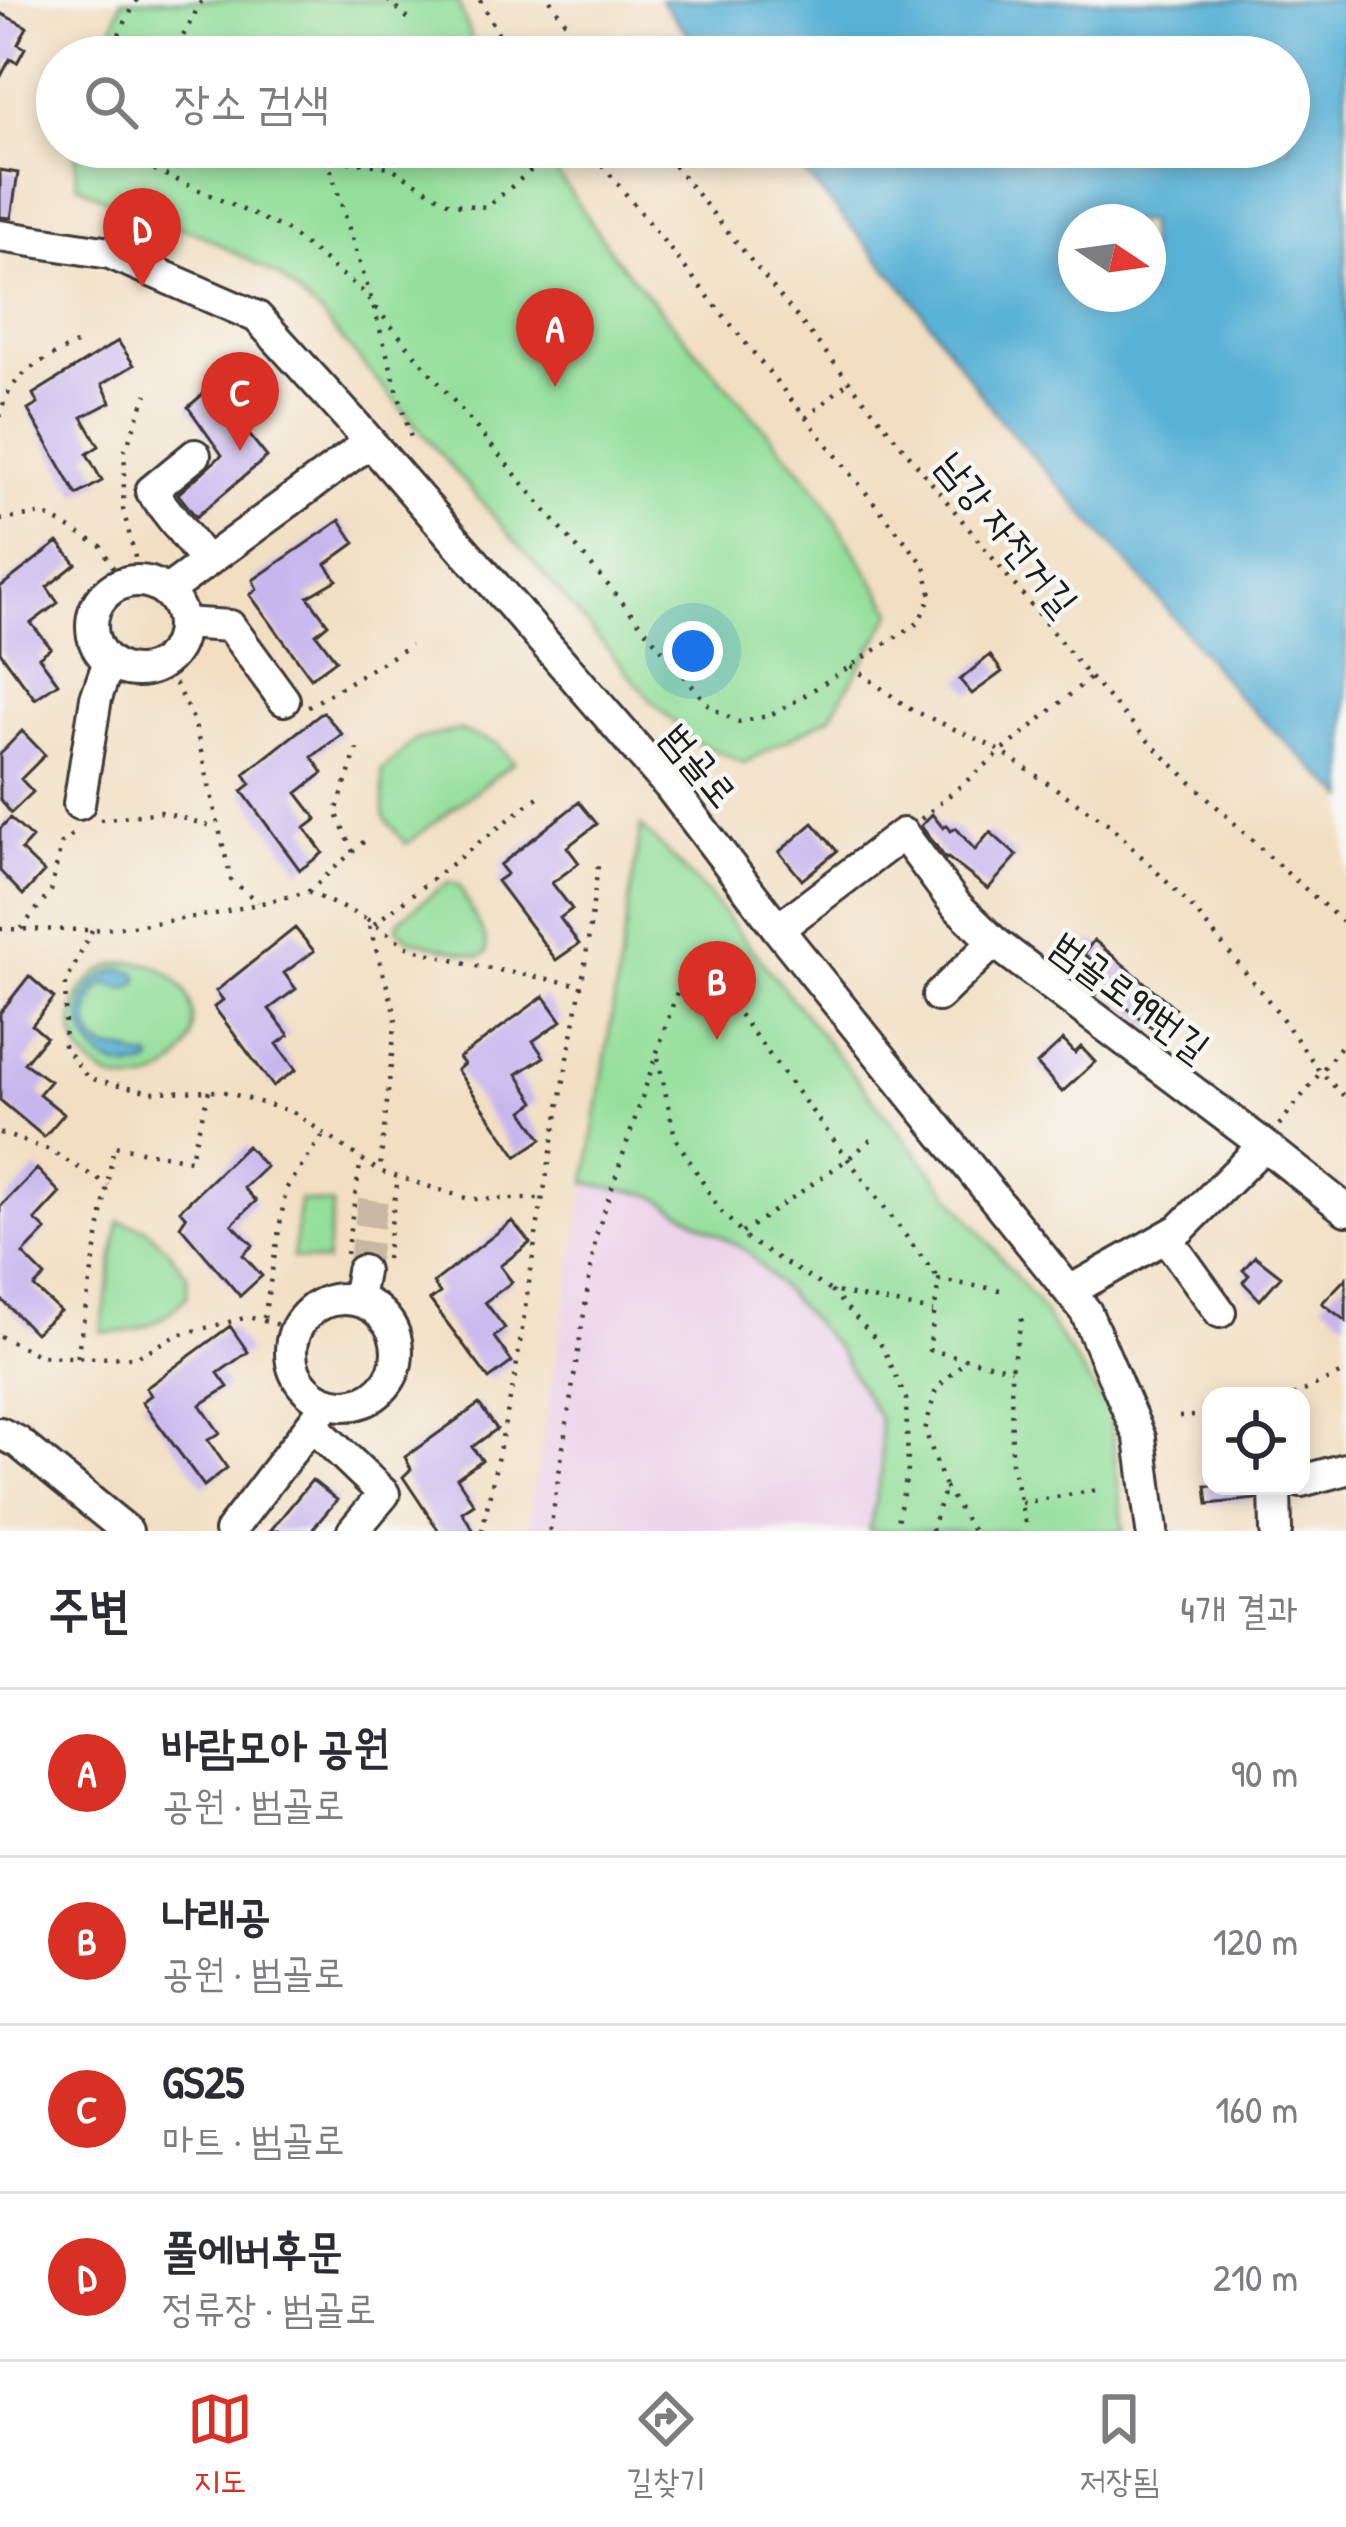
<!DOCTYPE html>
<html lang="ko">
<meta charset="utf-8">
<style>
:root{--surface:#fff;--page:#f2f2f3;--text:#2b2b33;--muted:#7c7c81;--line:#e1e1e2;--accent:#d93025}
body{margin:0;font-family:"Patrick Hand","Poor Story",sans-serif;background:var(--page);color:var(--text)}
.controls{position:absolute;right:36px;bottom:36px;display:grid;overflow:hidden;border-radius:24px;box-shadow:0 6px 18px #0003}
.controls button{width:108px;height:108px;display:grid;place-items:center;padding:0;border:0;border-bottom:3px solid var(--line);background:var(--surface);color:var(--text);font:60px sans-serif}
.compass{position:absolute;left:1058px;top:204px;width:108px;height:108px;border-radius:50%;background:var(--surface);box-shadow:0 6px 18px #0003;rotate:103deg}
.you{position:absolute;left:693px;top:651px;width:42px;height:42px;margin:-30px;border:9px solid #fff;border-radius:50%;background:#1a73e8;box-shadow:0 0 0 18px #1a73e833}
.badge{display:grid;place-items:center;width:78px;height:78px;border-radius:50%;background:var(--accent);color:#fff;font-size:39px;font-weight:700}
.pin{position:absolute;translate:-50% -99px;filter:drop-shadow(0 3px 6px #0008)}
.pin::after{content:'';position:absolute;top:63px;width:42px;height:36px;background:inherit;clip-path:polygon(0 0,100% 0,50% 100%)}
.list{margin:0;padding:0;list-style:none}
h2{display:flex;justify-content:space-between;align-items:center;height:156px;margin:0;padding:0 48px;font-size:51px}
h2 small{font-size:39px;font-weight:400;color:var(--muted)}
.list li{display:grid;grid-template-columns:78px 1fr auto;gap:36px;align-items:center;box-sizing:border-box;height:168px;padding:0 48px;border-top:3px solid var(--line)}
.list b{display:block;font-size:45px;white-space:nowrap}
.list p{margin:0;font-size:39px;white-space:nowrap;color:var(--muted)}
.list em{font-size:39px;font-style:normal;color:var(--muted)}
.icon{flex:none;width:66px;height:66px;fill:none;stroke:currentColor;stroke-width:2;stroke-linecap:round;stroke-linejoin:round}
.map{position:relative;flex:none;width:1346px;height:1531px;overflow:hidden}
.search{position:absolute;background:var(--surface);box-shadow:0 6px 18px #0003;left:36px;right:36px;top:36px;height:132px;display:flex;align-items:center;gap:30px;box-sizing:border-box;padding:0 42px;border-radius:66px;color:var(--muted);font-size:45px}
.sheet{height:828px;background:var(--surface)}
nav{display:flex;justify-content:space-around;align-items:center;box-sizing:border-box;height:168px;border-top:3px solid var(--line);background:var(--surface);font-size:33px;color:var(--muted)}
nav a{display:grid;justify-items:center;gap:6px}
nav .on{color:var(--accent)}
.map>svg:first-child{display:block}
.built{fill:#ecd1e9}
.green{fill:#94df9b;stroke:#587e5c;stroke-width:3}
.water{fill:#59b1d6;stroke:#3a6679;stroke-width:3;fill-rule:evenodd}
.building{fill:#c7b5ee}
.lines{fill:none;stroke-linecap:round;stroke-linejoin:round}
.minor-tunnel{stroke:#c7b8a1;stroke-width:30;stroke-dasharray:30 15;stroke-linecap:butt}
.minor-casing{stroke:#3c3935;stroke-width:36}
.path{stroke:#3c3935;stroke-width:4.5;stroke-dasharray:3 9;stroke-linecap:butt}
.minor{stroke:#fff;stroke-width:30}
.labels{text-anchor:middle;stroke-width:9;stroke-linejoin:round;paint-order:stroke}
.street-label{font-size:39px;fill:#1c1c1c;stroke:#f6f6f2}
</style>
<div class="map">
<svg width="1346" height="1531" viewBox="0 0 1346 1531">
<rect width="100%" height="100%" fill="#f6f6f2"/>
<filter id="ink" filterUnits="userSpaceOnUse"><feTurbulence type="fractalNoise" baseFrequency=".00833" numOctaves="2"/><feDisplacementMap in="SourceGraphic" scale="24" xChannelSelector="R" yChannelSelector="G"/><feConvolveMatrix kernelMatrix="1 2 1 2 8 2 1 2 1" color-interpolation-filters="sRGB"/></filter>
<filter id="wash" filterUnits="userSpaceOnUse"><feTurbulence type="fractalNoise" baseFrequency=".004" numOctaves="4" result="noise"/><feDisplacementMap in="SourceGraphic" scale="48" xChannelSelector="R" yChannelSelector="G"/><feGaussianBlur stdDeviation="2.7" result="paint"/><feColorMatrix in="noise" values="0 0 0 0 0 0 0 0 0 0 0 0 0 0 0 0 0 1.4 0 .05"/><feComposite in="paint" operator="in"/></filter>
<g filter="url(#wash)">
<rect width="100%" height="100%" fill="#f2dfc2"/>
<path class="built" d="M 586,1183 L 652,1195 L 748,1252 L 837,1348 L 879,1418 L 882,1468 L 869,1531 L 527,1531 Z"/>
<path class="green" d="M 122,0 L 457,0 L 479,57 L 102,57 Z
M 75,147 L 539,147 L 616,259 L 813,484 L 893,612 L 830,717 L 744,763 L 692,740 L 652,701 L 322,316 L 278,276 L 198,233 L 129,213 L 77,184 Z
M 458,730 L 496,743 L 514,762 L 406,844 L 384,817 L 382,771 L 415,740 Z
M 641,826 L 710,897 L 1035,1300 L 1109,1412 L 1124,1531 L 869,1531 L 882,1468 L 879,1418 L 837,1348 L 748,1252 L 652,1195 L 586,1183 Z
M 448,882 L 459,885 L 486,940 L 487,952 L 480,957 L 408,939 L 397,928 L 399,920 Z
M73 1022a60 60 0 1 1 120 0a60 60 0 1 1-120 0Z
M 300,1200 L 333,1205 L 326,1262 L 293,1258 Z
M 119,1221 L 145,1228 L 167,1249 L 187,1275 L 187,1296 C 163,1322 137,1335 101,1332 Z"/>
<path class="water" d="M 660,0 L 1346,0 L 1346,798 L 1239,698 L 1148,586 L 996,415 L 909,294 L 782,147 L 1289,147 L 1289,57 L 707,57 ZM 1076,222 L 1148,222 L 1148,294 L 1076,294 Z
M 122,969 L 135,972 L 139,980 C 125,995 122,987 105,983 C 87,996 79,1036 105,1048 C 116,1053 112,1048 124,1050 C 136,1053 138,1059 151,1057 L 152,1063 C 86,1091 48,985 122,969 Z"/>
<g id="blocks">
<path class="building" d="M 0,13 L 27,27 L 18,44 L 25,48 L 17,63 L 10,59 L 0,78 Z
M 0,170 L 18,173 L 11,218 L 0,217 Z
M 118,341 L 134,365 L 102,384 L 111,402 L 82,417 L 99,446 L 87,454 L 102,481 L 77,495 L 28,410 L 38,404 L 33,394 Z
M 211,387 L 267,457 L 196,517 L 178,494 L 222,455 L 188,407 Z
M 340,520 L 355,543 L 326,564 L 337,580 L 308,597 L 328,624 L 316,634 L 336,660 L 311,678 L 250,595 L 257,589 L 253,580 Z
M 58,542 L 76,564 L 47,587 L 58,603 L 31,623 L 51,648 L 39,657 L 58,683 L 35,699 L 0,652 L 0,587 Z
M 990,655 L 1002,672 L 972,694 L 960,680 Z
M 323,712 L 342,734 L 312,757 L 323,773 L 297,793 L 317,819 L 305,828 L 323,853 L 300,870 L 242,791 L 251,784 L 244,774 Z
M 22,731 L 45,755 L 21,779 L 33,792 L 11,813 L 0,799 L 0,754 Z
M 579,802 L 597,824 L 567,847 L 579,863 L 552,883 L 572,909 L 560,918 L 579,944 L 556,960 L 497,881 L 507,874 L 500,865 Z
M 932,814 L 943,828 L 947,825 L 951,831 L 956,828 L 975,850 L 990,832 L 1017,856 L 988,889 L 948,858 L 946,859 L 921,826 Z
M 10,818 L 32,838 L 21,850 L 44,872 L 23,895 L 0,871 L 0,829 Z
M 813,823 L 837,851 L 802,880 L 779,852 Z
M 295,928 L 314,951 L 284,973 L 296,989 L 269,1009 L 289,1035 L 277,1044 L 296,1070 L 273,1086 L 214,1007 L 223,1000 L 216,991 Z
M 1094,940 L 1175,1008 L 1155,1030 L 1101,987 L 1097,994 L 1082,982 L 1096,963 L 1084,954 Z
M 29,976 L 54,998 L 32,1025 L 46,1037 L 24,1063 L 50,1081 L 39,1094 L 64,1114 L 44,1137 L 0,1100 L 0,1013 Z
M 544,996 L 562,1021 L 533,1041 L 544,1057 L 517,1074 L 535,1102 L 523,1111 L 542,1139 L 517,1156 L 457,1070 L 464,1064 L 459,1058 Z
M 1063,1040 L 1075,1053 L 1081,1047 L 1095,1062 L 1062,1092 L 1037,1064 Z
M 247,1146 L 266,1167 L 244,1188 L 256,1201 L 232,1224 L 253,1245 L 243,1255 L 262,1276 L 240,1296 L 180,1226 L 186,1217 L 180,1210 Z
M 37,1169 L 60,1193 L 35,1220 L 46,1230 L 23,1254 L 45,1276 L 34,1287 L 60,1311 L 35,1333 L 0,1298 L 0,1207 Z
M 512,1221 L 530,1243 L 500,1266 L 512,1282 L 485,1302 L 505,1328 L 494,1337 L 512,1362 L 489,1379 L 430,1300 L 440,1293 L 433,1283 Z
M 1255,1256 L 1281,1276 L 1260,1300 L 1243,1282 L 1249,1275 L 1243,1270 Z
M 1346,1278 L 1346,1321 L 1322,1303 Z
M 230,1326 L 248,1352 L 218,1373 L 228,1387 L 200,1405 L 220,1433 L 208,1440 L 227,1468 L 204,1486 L 142,1402 L 151,1395 L 146,1388 Z
M 479,1404 L 497,1429 L 472,1447 L 482,1460 L 457,1478 L 474,1504 L 462,1512 L 474,1531 L 439,1531 L 403,1477 L 411,1469 L 405,1457 Z
M 312,1480 L 337,1500 L 311,1531 L 270,1531 Z
M 1206,1486 L 1256,1486 L 1256,1499 L 1208,1504 Z"/>
</g>
</g>
<g filter="url(#ink)">
<use href="#blocks" fill-opacity="0" stroke="#3c3935" stroke-width="3"/>
<g class="lines">
<path class="minor-tunnel" d="M 362,1271 L 373,1200"/>
<g class="minor-casing">
<path id="minor" d="M 0,236 L 110,253 L 257,317 L 349,418 L 670,787 L 778,929 L 1086,1312 L 1140,1438 L 1152,1531
M 195,455 L 151,491 L 206,562
M92 626a45 45 0 1 1 90 0a45 45 0 1 1-90 0Z
M 167,591 L 370,442
M 182,623 L 230,626 L 284,700
M 79,804 L 96,698 L 109,661
M 778,929 L 903,834 L 956,905 L 994,942 L 1264,1145 L 1180,1229 L 1070,1291
M 938,996 L 994,942
M 1264,1145 L 1346,1210
M 1166,1237 L 1220,1312
M291 1352a53 53 0 1 1 106 0a53 53 0 1 1-106 0Z
M 357,1300 L 362,1271
M 312,1425 L 384,1494 L 353,1531
M 0,1433 L 18,1442 L 127,1531
M 1301,1481 L 1346,1469
M 230,1531 L 328,1403
M 1276,1531 L 1275,1488 L 1281,1486"/>
</g>
<path class="path" d="M 388,0 L 413,23
M 480,0 L 501,38 L 516,57
M 550,0 L 590,57
M 111,57 L 120,32 L 137,0
M 172,57 L 202,0
M 112,147 L 157,171 L 285,229 L 361,290 L 710,707 L 738,722 L 768,716 L 791,704 L 918,623 L 931,596 L 925,566 L 588,147
M 290,147 L 334,160 L 390,167 L 451,204 L 487,207 L 559,147
M 659,147 L 1086,673 L 1151,744 L 1275,862 L 1346,925
M 327,158 L 373,305 L 411,438
M 0,417 C 8,374 41,361 76,344
M 806,418 L 847,383
M 0,520 L 44,514 L 101,546 L 122,584
M 141,581 L 123,509 L 125,450 L 147,394
M 164,662 L 194,721 L 231,880 L 258,902
M 851,666 L 910,709 L 994,747 L 1110,825 L 1190,905 L 1277,1011 L 1320,1072 L 1346,1098
M 308,707 L 411,645
M 921,819 L 1091,677
M 100,820 L 161,812 L 217,828
M 353,852 L 336,812 L 357,749
M 308,892 L 369,837
M 367,919 L 407,947 L 470,965 L 581,985
M 374,924 L 543,793
M 0,929 L 92,930 L 141,925 L 215,914 L 308,892 L 367,919 L 396,1016 L 380,1168
M 21,929 L 51,891 L 61,844 L 79,829
M 92,930 L 66,983 L 64,1047 L 88,1078 L 151,1092 L 222,1091 L 293,1112 L 379,1171 L 469,1199 L 543,1199
M 696,957 L 939,1280
M 658,1058 L 675,1137 L 719,1209 L 748,1240 L 831,1291 L 933,1311
M 1279,1125 L 1346,1040
M 0,1133 L 47,1149 L 108,1185
M 742,1233 L 848,1159 L 873,1138
M 346,1254 L 361,1159
M 386,1259 L 398,1177
M 1000,1290 L 939,1280 L 929,1350 L 1011,1369
M 831,1291 L 883,1347 L 906,1399 L 908,1470 L 895,1531
M 264,1318 L 286,1189 L 324,1134
M 1022,1318 L 1011,1369 L 1012,1465 L 1027,1531
M 0,1336 L 40,1356 L 98,1358 L 136,1357 L 178,1335 L 248,1317 L 296,1329
M 77,1357 L 114,1146 L 190,1160 L 209,1091
M 1293,1396 L 1346,1371
M 1179,1417 L 1211,1415
M 945,1487 L 973,1531
M 1021,1503 L 1097,1490
M 482,1531 L 515,1376 L 537,1229 L 585,964 L 598,866
M 550,1531 L 596,1236 L 685,968 L 712,943
M 931,1531 L 945,1487 L 925,1430 L 936,1389 L 967,1359"/>
<use href="#minor" class="minor"/>
</g>
</g>
<g class="labels">
<g class="street-label">
<text transform="translate(1008 533) rotate(51)" y="14">남강 자전거길</text>
<text transform="translate(700 765) rotate(51)" y="14">범골로</text>
<text transform="translate(1131 996) rotate(37)" y="14">범골로99번길</text>
</g>
</g>
</svg>
<div class="controls">
<button><svg class="icon" aria-label="locate" viewBox="0 0 24 24"><circle cx="12" cy="12" r="6"/><path d="M12 2v4M12 18v4M2 12h4M18 12h4"/></svg></button>
</div>
<svg class="compass" viewBox="-18 -18 36 36"><path d="M0-13l5 13h-10z" fill="#e53935"/><path d="M0 13l5-13h-10z" fill="#7c7c81"/></svg>
<div class="you"></div>
<div class="pin badge" style="left:555px;top:387px">A</div>
<div class="pin badge" style="left:717px;top:1040px">B</div>
<div class="pin badge" style="left:240px;top:451px">C</div>
<div class="pin badge" style="left:142px;top:287px">D</div>
<div class="search"><svg class="icon" aria-label="search" viewBox="0 0 24 24"><circle cx="10" cy="10" r="6"/><path d="M15 15l6 6"/></svg>장소 검색</div>
</div>
<section class="sheet">
<h2>주변<small>4개 결과</small></h2>
<ul class="list">
<li><span class="badge">A</span><div><b>바람모아 공원</b><p>공원 · 범골로</p></div><em>90 m</em></li>
<li><span class="badge">B</span><div><b>나래공</b><p>공원 · 범골로</p></div><em>120 m</em></li>
<li><span class="badge">C</span><div><b>GS25</b><p>마트 · 범골로</p></div><em>160 m</em></li>
<li><span class="badge">D</span><div><b>풀에버후문</b><p>정류장 · 범골로</p></div><em>210 m</em></li>
</ul>
</section>
<nav>
<a class="on"><svg class="icon" aria-label="map" viewBox="0 0 24 24"><path d="M3 6l6-2 6 2 6-2v14l-6 2-6-2-6 2zM9 4v14M15 6v14"/></svg>지도</a>
<a><svg class="icon" aria-label="directions" viewBox="0 0 24 24"><path d="M12 3l9 9-9 9-9-9zM9 14v-3h6M13 9l2 2-2 2"/></svg>길찾기</a>
<a><svg class="icon" aria-label="saved" viewBox="0 0 24 24"><path d="M7 4h10v16l-5-4-5 4z"/></svg>저장됨</a>
</nav>
